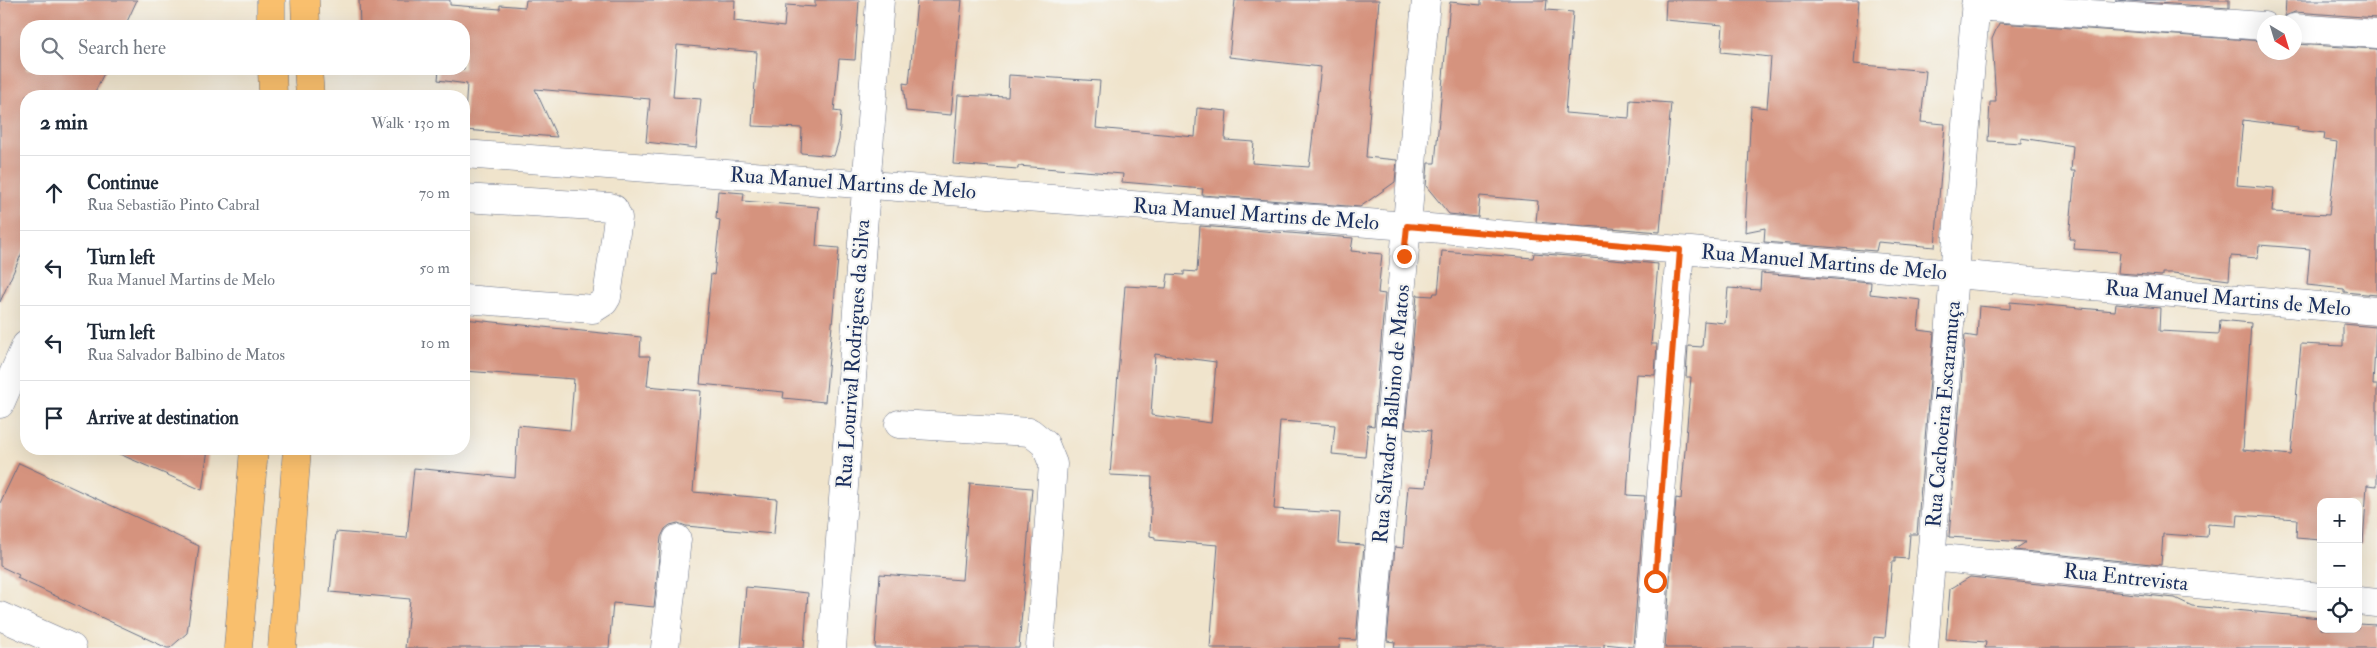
<!DOCTYPE html>
<meta charset="utf-8">
<style>
:root{--surface:#fff;--page:#f2f2f3;--text:#1f2937;--muted:#747a83;--line:#e0e1e3}
body{margin:0;font-family:"IM FELL Double Pica",serif;background:var(--page);color:var(--text)}
.controls{position:absolute;right:15px;bottom:15px;display:grid;overflow:hidden;border-radius:10px;box-shadow:0 5px 20px #0002}
.controls button{width:45px;height:45px;display:grid;place-items:center;padding:0;border:0;border-bottom:1px solid var(--line);background:var(--surface);color:var(--text);font:25px sans-serif}
.compass{position:absolute;left:2257px;top:15px;width:45px;height:45px;border-radius:50%;background:var(--surface);box-shadow:0 5px 20px #0002;rotate:142deg}
.stop{position:absolute;width:15px;height:15px;margin:-11px;border:4px solid #ea580c;border-radius:50%;background:#fff}
.stop.end{background:#ea580c;border-color:#fff;box-shadow:0 1px 5px #0008}
.list{margin:0;padding:0;list-style:none}
h2{display:flex;justify-content:space-between;align-items:center;height:65px;margin:0;padding:0 20px;font-size:21px}
h2 small{font-size:16px;font-weight:400;color:var(--muted)}
.list li{display:grid;grid-template-columns:32px 1fr auto;gap:15px;align-items:center;box-sizing:border-box;height:75px;padding:0 20px;border-top:1px solid var(--line)}
.list b{display:block;font-size:19px;white-space:nowrap}
.list p{margin:0;font-size:16px;white-space:nowrap;color:var(--muted)}
.list em{font-size:16px;font-style:normal;color:var(--muted)}
.icon{flex:none;width:28px;height:28px;fill:none;stroke:currentColor;stroke-width:2;stroke-linecap:round;stroke-linejoin:round}
.map{position:relative;flex:none;width:2377px;height:648px;overflow:hidden}
.search{position:absolute;background:var(--surface);box-shadow:0 5px 20px #0002;left:20px;top:20px;width:450px;height:55px;display:flex;align-items:center;gap:12px;box-sizing:border-box;padding:0 18px;border-radius:20px;color:var(--muted);font-size:19px}
.panel{position:absolute;background:var(--surface);box-shadow:0 5px 20px #0002;left:20px;top:90px;width:450px;height:365px;border-radius:20px}
.map>svg:first-child{display:block}
.building{fill:#d5937e;fill-rule:evenodd}
.lines{fill:none;stroke-linecap:round;stroke-linejoin:round}
.minor-casing{stroke:#666e84;stroke-width:29}
.major-casing{stroke:#666e84;stroke-width:29}
.minor{stroke:#fff;stroke-width:28}
.major{stroke:#f9bf6d;stroke-width:28}
.route{stroke:#ea580c;stroke-width:6}
.labels{text-anchor:middle;stroke-width:4.5;stroke-linejoin:round;paint-order:stroke}
.street-label{font-size:21px;fill:#1b2f5e;stroke:#f6f6f2}
</style>
<div class="map">
<svg width="2377" height="648" viewBox="0 0 2377 648">
<rect width="100%" height="100%" fill="#f6f6f2"/>
<filter id="ink" filterUnits="userSpaceOnUse"><feTurbulence type="fractalNoise" baseFrequency=".02" numOctaves="2"/><feDisplacementMap in="SourceGraphic" scale="10" xChannelSelector="R" yChannelSelector="G"/><feConvolveMatrix kernelMatrix="1 2 1 2 8 2 1 2 1" color-interpolation-filters="sRGB"/></filter>
<filter id="wash" filterUnits="userSpaceOnUse"><feTurbulence type="fractalNoise" baseFrequency=".0096" numOctaves="4" result="noise"/><feDisplacementMap in="SourceGraphic" scale="20" xChannelSelector="R" yChannelSelector="G"/><feGaussianBlur stdDeviation="1.12" result="paint"/><feColorMatrix in="noise" values="0 0 0 0 0 0 0 0 0 0 0 0 0 0 0 0 0 1.4 0 .05"/><feComposite in="paint" operator="in"/></filter>
<g filter="url(#wash)">
<rect width="100%" height="100%" fill="#f0e4cc"/>
<g id="blocks">
<path class="building" d="M 0,0 L 137,0 L 125,26 L 26,26 L 26,69 L 106,69 L 93,96 L 26,96 L 26,244 L 0,302 Z
M 359,0 L 450,0 L 450,5 L 500,9 L 500,5 L 525,7 L 526,0 L 735,0 L 734,21 L 784,27 L 786,5 L 815,7 L 815,0 L 859,0 L 855,60 L 839,59 L 834,111 L 841,112 L 839,140 L 834,156 L 801,153 L 802,128 L 752,126 L 757,52 L 677,45 L 673,97 L 701,99 L 696,148 L 646,142 L 650,99 L 535,89 L 557,137 L 464,130 L 467,84 L 438,80 L 439,69 L 464,69 L 464,26 L 360,26 Z
M 917,0 L 962,0 L 951,115 L 906,111 L 903,83 L 909,84 Z
M 1235,0 L 1379,0 L 1366,157 L 1397,160 L 1395,182 L 1360,207 L 1202,195 L 1203,189 L 1122,182 L 1123,174 L 1018,166 L 1018,169 L 953,164 L 958,95 L 1008,97 L 1009,75 L 1100,81 L 1096,128 L 1195,137 L 1197,108 L 1227,111 L 1225,140 L 1254,142 L 1252,163 L 1309,167 L 1321,67 L 1229,57 Z
M 1481,0 L 1547,0 L 1546,10 L 1573,12 L 1565,113 L 1629,118 L 1630,100 L 1671,103 L 1660,232 L 1536,222 L 1538,201 L 1480,196 L 1478,217 L 1449,214 L 1426,186 L 1428,163 L 1435,163 L 1450,2 L 1481,5 Z
M 1666,0 L 1859,0 L 1854,64 L 1926,71 L 1921,122 L 1945,124 L 1935,247 L 1878,242 L 1876,251 L 1764,242 L 1765,228 L 1745,232 L 1751,106 L 1767,108 L 1771,57 L 1721,52 L 1723,25 L 1665,20 Z
M 2115,0 L 2229,0 L 2229,8 Z
M 2286,0 L 2377,0 L 2377,18 L 2295,12 L 2285,16 Z
M 1999,23 L 2264,41 L 2264,52 L 2294,52 L 2294,44 L 2377,49 L 2377,295 L 2344,292 L 2344,289 L 2307,285 L 2310,249 L 2259,245 L 2258,258 L 2231,256 L 2229,280 L 2173,273 L 2162,273 L 2162,276 L 2118,273 L 2120,252 L 2074,249 L 2075,239 L 2069,239 L 2075,171 L 2071,171 L 2073,146 L 2021,138 L 2021,143 L 1988,141 L 1990,102 L 1996,102 L 1992,39 ZM 2243,120 L 2298,127 L 2297,130 L 2325,133 L 2324,140 L 2337,142 L 2329,215 L 2272,212 L 2274,188 L 2237,185 Z
M 718,191 L 744,193 L 743,201 L 819,207 L 816,246 L 839,248 L 825,402 L 783,398 L 784,392 L 700,384 L 711,274 L 714,275 L 720,220 L 716,219 Z
M 1200,226 L 1353,238 L 1351,251 L 1382,254 L 1378,293 L 1385,294 L 1374,426 L 1368,425 L 1365,457 L 1332,454 L 1335,425 L 1280,421 L 1274,509 L 1340,513 L 1338,543 L 1364,545 L 1356,640 L 1340,639 L 1339,648 L 1210,648 L 1218,545 L 1155,540 L 1155,537 L 1150,536 L 1152,477 L 1110,475 L 1125,286 L 1166,288 L 1168,274 L 1184,275 L 1184,271 L 1197,272 ZM 1155,354 L 1216,362 L 1211,423 L 1151,415 Z
M 1442,251 L 1533,258 L 1534,253 L 1658,264 L 1651,344 L 1657,344 L 1655,375 L 1636,374 L 1630,448 L 1627,495 L 1645,496 L 1633,647 L 1604,644 L 1604,648 L 1394,648 L 1395,642 L 1387,641 L 1395,547 L 1403,548 L 1408,486 L 1426,487 L 1431,431 L 1405,428 L 1417,295 L 1433,296 L 1434,293 L 1438,293 Z
M 1761,273 L 1871,282 L 1870,294 L 1921,300 L 1918,330 L 1934,332 L 1917,534 L 1910,534 L 1908,559 L 1895,558 L 1895,562 L 1892,562 L 1885,638 L 1874,637 L 1873,648 L 1665,648 L 1676,498 L 1681,499 L 1691,377 L 1686,377 L 1688,346 L 1702,347 L 1704,321 L 1725,323 L 1728,288 L 1760,290 Z
M 2010,302 L 2115,311 L 2116,304 L 2160,308 L 2159,331 L 2219,334 L 2220,320 L 2251,323 L 2243,450 L 2291,455 L 2301,344 L 2343,346 L 2343,324 L 2376,327 L 2373,385 L 2377,385 L 2377,486 L 2367,485 L 2363,543 L 2358,543 L 2358,502 L 2321,502 L 2321,540 L 2296,538 L 2297,519 L 2238,515 L 2237,526 L 2208,524 L 2207,537 L 2163,534 L 2161,565 L 2014,550 L 2026,542 L 1949,537 L 1965,335 L 1977,337 L 1979,306 L 2010,309 Z
M 464,319 L 641,337 L 640,356 L 650,356 L 647,386 L 701,391 L 693,492 L 777,499 L 774,534 L 686,526 L 678,523 L 670,525 L 665,529 L 661,537 L 654,607 L 613,603 L 609,648 L 405,648 L 410,599 L 330,592 L 336,532 L 407,538 L 414,468 L 515,478 L 518,425 L 570,430 L 574,379 L 464,371 Z
M 108,449 L 208,449 L 202,490 Z
M 19,463 L 199,546 L 187,633 L 170,648 L 167,648 L 17,578 L 19,575 L 0,566 L 0,503 Z
M 970,483 L 1032,488 L 1019,648 L 875,648 L 880,574 L 962,580 Z
M 1970,577 L 2175,598 L 2192,606 L 2321,618 L 2321,629 L 2358,629 L 2358,624 L 2377,625 L 2377,648 L 1985,648 L 1986,642 L 1946,639 L 1950,589 Z
M 746,587 L 808,593 L 804,648 L 741,648 Z"/>
</g>
</g>
<g filter="url(#ink)">
<use href="#blocks" fill-opacity="0" stroke="#666e84" stroke-width="1"/>
<g class="lines">
<g class="minor-casing">
<path id="minor" d="M 1975,6 L 2264,26
M 2294,28 L 2377,34
M 464,154 L 1407,226 L 2377,311
M 464,198 L 610,207 L 614,209 L 618,218 L 607,297 L 604,302 L 593,309 L 464,299
M 0,404 L 26,345
M 899,424 L 1030,432 L 1045,444 L 1053,464 L 1040,648
M 1931,557 L 2321,597
M 2358,601 L 2377,603
M 0,616 L 72,648
M 665,648 L 677,539
M 832,648 L 880,0
M 1371,648 L 1426,0
M 1649,648 L 1680,250
M 1924,648 L 1976,0"/>
</g>
<g class="major-casing">
<path id="major" d="M 271,0 L 271,26
M 305,0 L 306,26
M 272,69 L 273,96
M 308,69 L 310,96
M 238,648 L 254,449
M 282,648 L 297,449"/>
</g>
<use href="#minor" class="minor"/>
<use href="#major" class="major"/>
</g>
</g>
<g class="lines" filter="url(#ink)">
<path class="route" d="M 1404,256 L 1407,226 L 1680,250 L 1655,581"/>
</g>
<g class="labels">
<g class="street-label">
<text transform="translate(853 183) rotate(4)" y="7">Rua Manuel Martins de Melo</text>
<text transform="translate(1256 214) rotate(4)" y="7">Rua Manuel Martins de Melo</text>
<text transform="translate(1824 262) rotate(5)" y="7">Rua Manuel Martins de Melo</text>
<text transform="translate(2228 298) rotate(5)" y="7">Rua Manuel Martins de Melo</text>
<text transform="translate(853 354) rotate(-86)" y="7">Rua Lourival Rodrigues da Silva</text>
<text transform="translate(1391 414) rotate(-85)" y="7">Rua Salvador Balbino de Matos</text>
<text transform="translate(1943 414) rotate(-85)" y="7">Rua Cachoeira Escaramuça</text>
<text transform="translate(2126 577) rotate(6)" y="7">Rua Entrevista</text>
</g>
</g>
</svg>
<div class="controls">
<button>+</button>
<button>−</button>
<button><svg class="icon" aria-label="locate" viewBox="0 0 24 24"><circle cx="12" cy="12" r="6"/><path d="M12 2v4M12 18v4M2 12h4M18 12h4"/></svg></button>
</div>
<svg class="compass" viewBox="-18 -18 36 36"><path d="M0-13l5 13h-10z" fill="#e53935"/><path d="M0 13l5-13h-10z" fill="#747a83"/></svg>
<div class="stop" style="left:1655px;top:581px"></div>
<div class="stop end" style="left:1404px;top:256px"></div>
<div class="search"><svg class="icon" aria-label="search" viewBox="0 0 24 24"><circle cx="10" cy="10" r="6"/><path d="M15 15l6 6"/></svg>Search here</div>
<section class="panel">
<h2>2 min<small>Walk · 130 m</small></h2>
<ul class="list">
<li><svg class="icon" aria-label="ahead" viewBox="0 0 24 24"><path d="M12 20V5M6 11l6-6 6 6"/></svg><div><b>Continue</b><p>Rua Sebastião Pinto Cabral</p></div><em>70 m</em></li>
<li><svg class="icon" aria-label="left" viewBox="0 0 24 24"><path d="M17 20v-9H6M10 6l-5 5 5 5"/></svg><div><b>Turn left</b><p>Rua Manuel Martins de Melo</p></div><em>50 m</em></li>
<li><svg class="icon" aria-label="left" viewBox="0 0 24 24"><path d="M17 20v-9H6M10 6l-5 5 5 5"/></svg><div><b>Turn left</b><p>Rua Salvador Balbino de Matos</p></div><em>10 m</em></li>
<li><svg class="icon" aria-label="arrive" viewBox="0 0 24 24"><path d="M6 21V4h12l-3 4 3 4H6"/></svg><div><b>Arrive at destination</b></div></li>
</ul>
</section>
</div>
